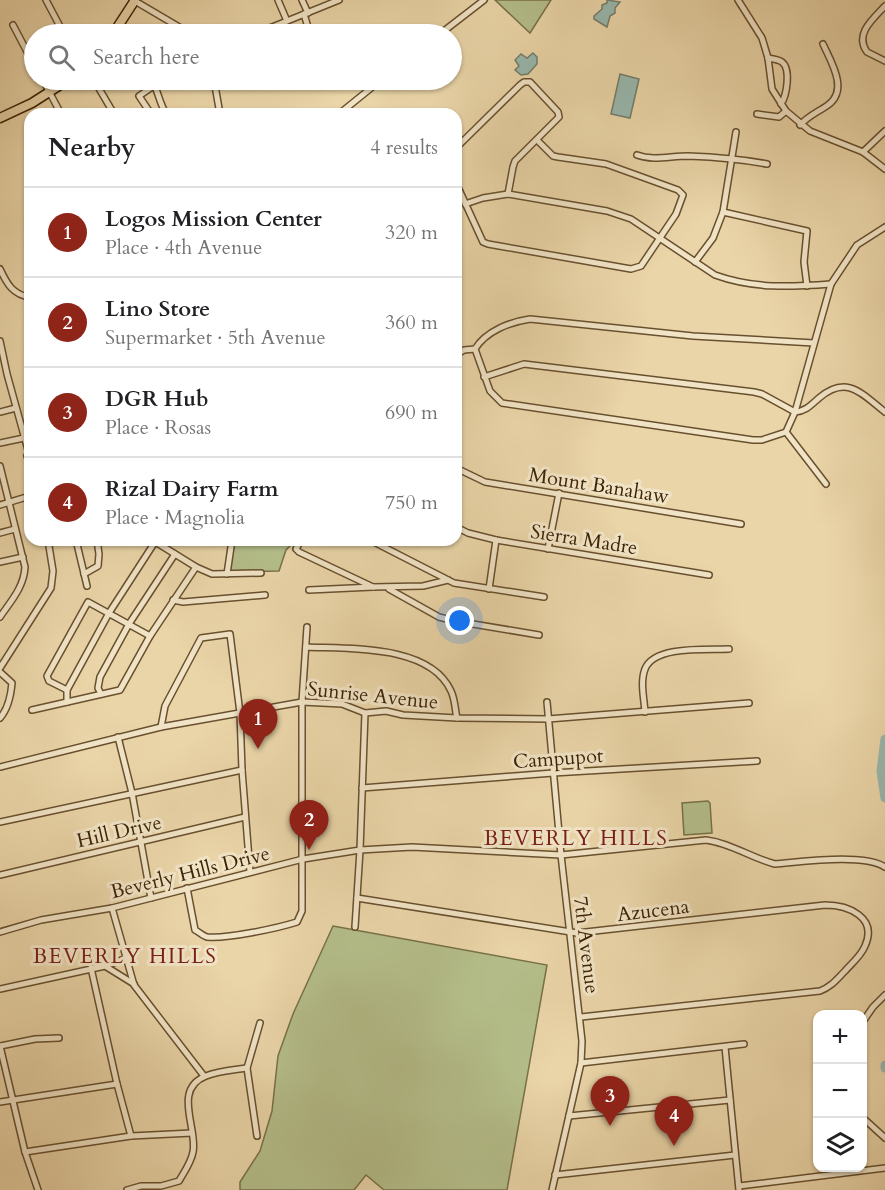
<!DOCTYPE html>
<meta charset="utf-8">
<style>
:root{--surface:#fff;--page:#f6f6f6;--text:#202124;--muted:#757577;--line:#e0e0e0;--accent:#8f2418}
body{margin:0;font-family:Cardo,serif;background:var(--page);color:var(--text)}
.controls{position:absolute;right:18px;bottom:18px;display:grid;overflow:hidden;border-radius:12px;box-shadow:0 2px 4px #0004}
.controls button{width:54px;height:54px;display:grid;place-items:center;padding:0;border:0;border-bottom:2px solid var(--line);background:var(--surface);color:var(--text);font:30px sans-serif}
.you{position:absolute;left:460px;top:621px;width:21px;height:21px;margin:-15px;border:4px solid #fff;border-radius:50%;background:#1a73e8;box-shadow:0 0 0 9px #1a73e833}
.badge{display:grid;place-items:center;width:39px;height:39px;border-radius:50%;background:var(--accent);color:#fff;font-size:20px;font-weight:700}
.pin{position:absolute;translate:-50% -50px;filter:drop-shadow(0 2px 3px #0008)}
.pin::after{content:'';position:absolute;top:32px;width:21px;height:18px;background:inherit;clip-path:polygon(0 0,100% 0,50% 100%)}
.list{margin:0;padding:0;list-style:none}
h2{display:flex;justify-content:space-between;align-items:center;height:78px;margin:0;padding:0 24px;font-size:26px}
h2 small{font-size:20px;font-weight:400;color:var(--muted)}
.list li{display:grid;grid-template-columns:39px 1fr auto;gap:18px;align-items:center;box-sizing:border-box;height:90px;padding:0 24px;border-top:2px solid var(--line)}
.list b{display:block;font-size:22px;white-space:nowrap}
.list p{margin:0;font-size:20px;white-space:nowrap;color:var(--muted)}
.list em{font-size:20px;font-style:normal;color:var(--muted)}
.icon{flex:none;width:33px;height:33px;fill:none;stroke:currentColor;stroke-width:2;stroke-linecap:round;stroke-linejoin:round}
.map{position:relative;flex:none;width:885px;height:1190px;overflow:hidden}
.search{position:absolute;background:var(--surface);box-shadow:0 2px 4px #0004;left:24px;top:24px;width:438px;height:66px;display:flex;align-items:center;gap:15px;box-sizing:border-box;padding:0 21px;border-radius:33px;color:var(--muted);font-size:22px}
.panel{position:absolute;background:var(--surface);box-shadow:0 2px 4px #0004;left:24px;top:108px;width:438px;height:438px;border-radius:18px}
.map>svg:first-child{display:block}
</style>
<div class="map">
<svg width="885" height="1190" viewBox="0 0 885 1190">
<rect width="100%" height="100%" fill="#ead5a8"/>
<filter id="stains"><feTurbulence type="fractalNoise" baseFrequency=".00333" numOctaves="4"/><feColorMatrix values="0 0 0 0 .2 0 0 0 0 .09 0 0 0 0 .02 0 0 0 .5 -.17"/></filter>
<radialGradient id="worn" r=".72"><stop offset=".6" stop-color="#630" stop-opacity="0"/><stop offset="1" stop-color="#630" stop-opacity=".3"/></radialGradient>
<g fill="#b4be8a" stroke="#787148" stroke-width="1.5">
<polygon points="495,0 551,0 530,33"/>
<polygon points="234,540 296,540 286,550 279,571 227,572"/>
<polygon points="708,801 710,803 712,833 684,835 682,803"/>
<polygon points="333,926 547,965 507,1190 384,1190 366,1175 354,1190 240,1190 240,1182 260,1151 272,1111 278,1056 293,1014"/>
</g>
<g fill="#98b8ae" stroke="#747d6b" stroke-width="1.5">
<polygon points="607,0 620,2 615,8 615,13 610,16 607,27 594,19 594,16 602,9 602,5 607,3"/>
<polygon points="533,53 537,57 537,64 528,74 521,75 515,70 519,66 515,60 521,54 527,58"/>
<polygon points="620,74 639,79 630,118 611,114"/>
</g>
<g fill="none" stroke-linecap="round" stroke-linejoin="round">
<g stroke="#98b8ae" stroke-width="9">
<polyline points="885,739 881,771 885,798"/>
<polyline points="885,1065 885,1068"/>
</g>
<g stroke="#68502f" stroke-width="8">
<g id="minor">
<polyline points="46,0 64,34"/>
<polyline points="278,0 287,21"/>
<polyline points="302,0 308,13"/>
<polyline points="738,0 762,38 768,58 772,89 786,111 810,131 863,152 885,169"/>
<polyline points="135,1 191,34"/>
<path d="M885 6C873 19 854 34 867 52L885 61"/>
<polyline points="304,14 310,34"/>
<polyline points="13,25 34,65"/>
<polyline points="255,34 339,0"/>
<polyline points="440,34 484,0"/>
<path d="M768 58C772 59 778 59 782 62 791 69 787 95 781 104"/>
<polyline points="43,80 61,114"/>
<polyline points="94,80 114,114"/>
<path d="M152 80C158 91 159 102 166 114"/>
<polyline points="214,80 220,114"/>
<polyline points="151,114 139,96 155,85"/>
<polyline points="339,114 381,80"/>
<polyline points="757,114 779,117 786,111"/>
<path d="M800 125C808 116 818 112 828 105 849 90 831 62 823 44"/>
<polyline points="456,148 520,85 524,82 530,82 558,112 559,117 515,161 513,167 508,194"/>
<polyline points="863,152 885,131"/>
<path d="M637 155C653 161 670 156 688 156 715 157 741 159 767 164"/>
<polyline points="456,183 483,242 488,244 631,269 641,266 676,214 683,195 678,190 606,164 558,157 553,156 537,140"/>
<path d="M465 204 483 198 508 194 607 211 631 219 715 275C754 289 791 287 831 284"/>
<polyline points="723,212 807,231 804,262 807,286"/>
<polyline points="695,262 713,238 723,212 736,132"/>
<path d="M0 269C7 284 13 295 30 297"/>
<polyline points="0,341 7,374 28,450"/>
<path d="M814 343 693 336 530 319C510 322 486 331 475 349L490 391 502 403 753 440H762L786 432 795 412 831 284 857 245 885 227"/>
<polyline points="457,354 464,350 475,349"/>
<path d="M484 377 524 364 754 392 762 394 795 412C806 411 811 405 819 398 847 374 862 394 885 412"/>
<polyline points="0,412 16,408"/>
<polyline points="786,432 826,484"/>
<polyline points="0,443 24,438"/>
<polyline points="27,456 30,465"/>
<path d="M0 466 25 567C24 587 11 601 0 617"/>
<polyline points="456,468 485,482 741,524"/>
<polyline points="0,505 30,496"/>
<polyline points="456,527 468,533 496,540 709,575"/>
<polyline points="0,533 15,529"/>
<polyline points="76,540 87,586"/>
<polyline points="301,540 296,549 299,552 373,587 423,586 448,580"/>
<polyline points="370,540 454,583 544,597"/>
<polyline points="154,541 196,567 212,574 261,573"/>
<polyline points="548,549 559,493"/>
<polyline points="0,562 23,557"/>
<polyline points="84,574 98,566 99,554 97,540"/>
<polyline points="227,574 232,540"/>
<polyline points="389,589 439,617 455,621 539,635"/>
<polyline points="489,589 496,540"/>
<polyline points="309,590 373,587"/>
<polyline points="173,600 183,602 265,595"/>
<path d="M306 647C348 649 430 644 451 691 455 699 455 710 457 718"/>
<polyline points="0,668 51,588 53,571 48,540"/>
<path d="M0 672 12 683C11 694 8 709 0 718"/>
<polyline points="67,690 49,681 47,676 88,602 150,636"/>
<polyline points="101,694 98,688 100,677 129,624 175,554"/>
<polyline points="67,702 67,690 109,613 155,542"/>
<polyline points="547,702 561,855 582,1041 581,1063 552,1190"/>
<polyline points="32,710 120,690 150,636 196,567"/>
<path d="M645 712C644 698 640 682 645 669 654 645 708 650 729 649"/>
<polyline points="161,727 165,706 201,638 230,634 240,713 242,770 250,872"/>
<polyline points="118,737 132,793 151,898"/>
<polyline points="0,767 161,727 302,702 342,704 365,713 386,711 403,715 457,718 548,719 749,703"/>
<polyline points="362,788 553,773 757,761"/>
<polyline points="0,822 242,770"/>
<polyline points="0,875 245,817"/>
<path d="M187 888 195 930C199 932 203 936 207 937 227 939 278 928 297 922L302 911V702L307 627"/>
<path d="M357 898 577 933 825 905C848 905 878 917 865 946 861 956 852 963 845 971 837 979 831 987 820 991L581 1017"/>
<polyline points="112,908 134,985 204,1076"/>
<polyline points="355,927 360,850 365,713"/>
<path d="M0 932 41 920 112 908 303 859 360 850 412 847 561 855 706 840C731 843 751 858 775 864 802 862 862 853 885 867"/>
<polyline points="105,966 134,984"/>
<polyline points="91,968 117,1084 131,1136"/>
<polyline points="0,989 105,966 127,958"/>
<polyline points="862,1023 873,1007 885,995"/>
<polyline points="0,1046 25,1152 38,1190"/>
<polyline points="0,1046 35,1039 59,1038"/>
<polyline points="725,1047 739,1190"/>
<polyline points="581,1063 744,1044"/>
<polyline points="0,1102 117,1084"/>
<polyline points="569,1116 730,1100"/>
<polyline points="862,1117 885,1138"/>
<polyline points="257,1136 247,1068 260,1023"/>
<polyline points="25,1152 131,1136 192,1133"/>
<polyline points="555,1175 735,1155"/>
<polyline points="739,1186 885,1168"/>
<path d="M127 1190 141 1186H161L179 1181C184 1172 191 1163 193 1152 198 1129 172 1089 206 1076 218 1071 234 1070 247 1068"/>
</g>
</g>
<g stroke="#3d2407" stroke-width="11">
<g id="primary">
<polyline points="113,34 135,0"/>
<polyline points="0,118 32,103 68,80"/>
</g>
</g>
<use href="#minor" stroke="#f1e4c6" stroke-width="5"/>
<use href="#primary" stroke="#ead5a8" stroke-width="8"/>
</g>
<g text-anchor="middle" stroke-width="6" stroke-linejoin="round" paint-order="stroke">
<g font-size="20" fill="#3d2407" stroke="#f1e4c6">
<text transform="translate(599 485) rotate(9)" y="7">Mount Banahaw</text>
<text transform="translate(584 539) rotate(9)" y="7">Sierra Madre</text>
<text transform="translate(373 695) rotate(6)" y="7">Sunrise Avenue</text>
<text transform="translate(558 758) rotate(-4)" y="7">Campupot</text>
<text transform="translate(119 831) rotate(-13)" y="7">Hill Drive</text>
<text transform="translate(190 872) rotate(-14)" y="7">Beverly Hills Drive</text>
<text transform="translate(653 910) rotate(-7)" y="7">Azucena</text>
<text transform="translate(587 945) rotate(83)" y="7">7th Avenue</text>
</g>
<g font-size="21" letter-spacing="1.5" fill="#7a1f14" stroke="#f1e4c6">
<text x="576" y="845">BEVERLY HILLS</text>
<text x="125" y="963">BEVERLY HILLS</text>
</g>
</g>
<rect width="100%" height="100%" filter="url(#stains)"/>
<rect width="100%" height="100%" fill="url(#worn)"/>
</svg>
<div class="controls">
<button>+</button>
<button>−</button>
<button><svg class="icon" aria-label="layers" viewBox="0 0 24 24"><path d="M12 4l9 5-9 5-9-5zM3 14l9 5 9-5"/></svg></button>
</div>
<div class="you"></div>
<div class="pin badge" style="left:258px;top:749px">1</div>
<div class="pin badge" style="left:309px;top:850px">2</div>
<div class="pin badge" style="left:610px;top:1126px">3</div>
<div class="pin badge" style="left:674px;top:1146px">4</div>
<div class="search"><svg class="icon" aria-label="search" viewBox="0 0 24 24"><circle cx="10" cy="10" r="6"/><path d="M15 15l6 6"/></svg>Search here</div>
<section class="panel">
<h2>Nearby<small>4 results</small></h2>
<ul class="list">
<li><span class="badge">1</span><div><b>Logos Mission Center</b><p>Place · 4th Avenue</p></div><em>320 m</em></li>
<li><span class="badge">2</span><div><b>Lino Store</b><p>Supermarket · 5th Avenue</p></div><em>360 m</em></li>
<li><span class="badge">3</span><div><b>DGR Hub</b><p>Place · Rosas</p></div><em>690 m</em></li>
<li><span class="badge">4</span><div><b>Rizal Dairy Farm</b><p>Place · Magnolia</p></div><em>750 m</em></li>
</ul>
</section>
</div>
